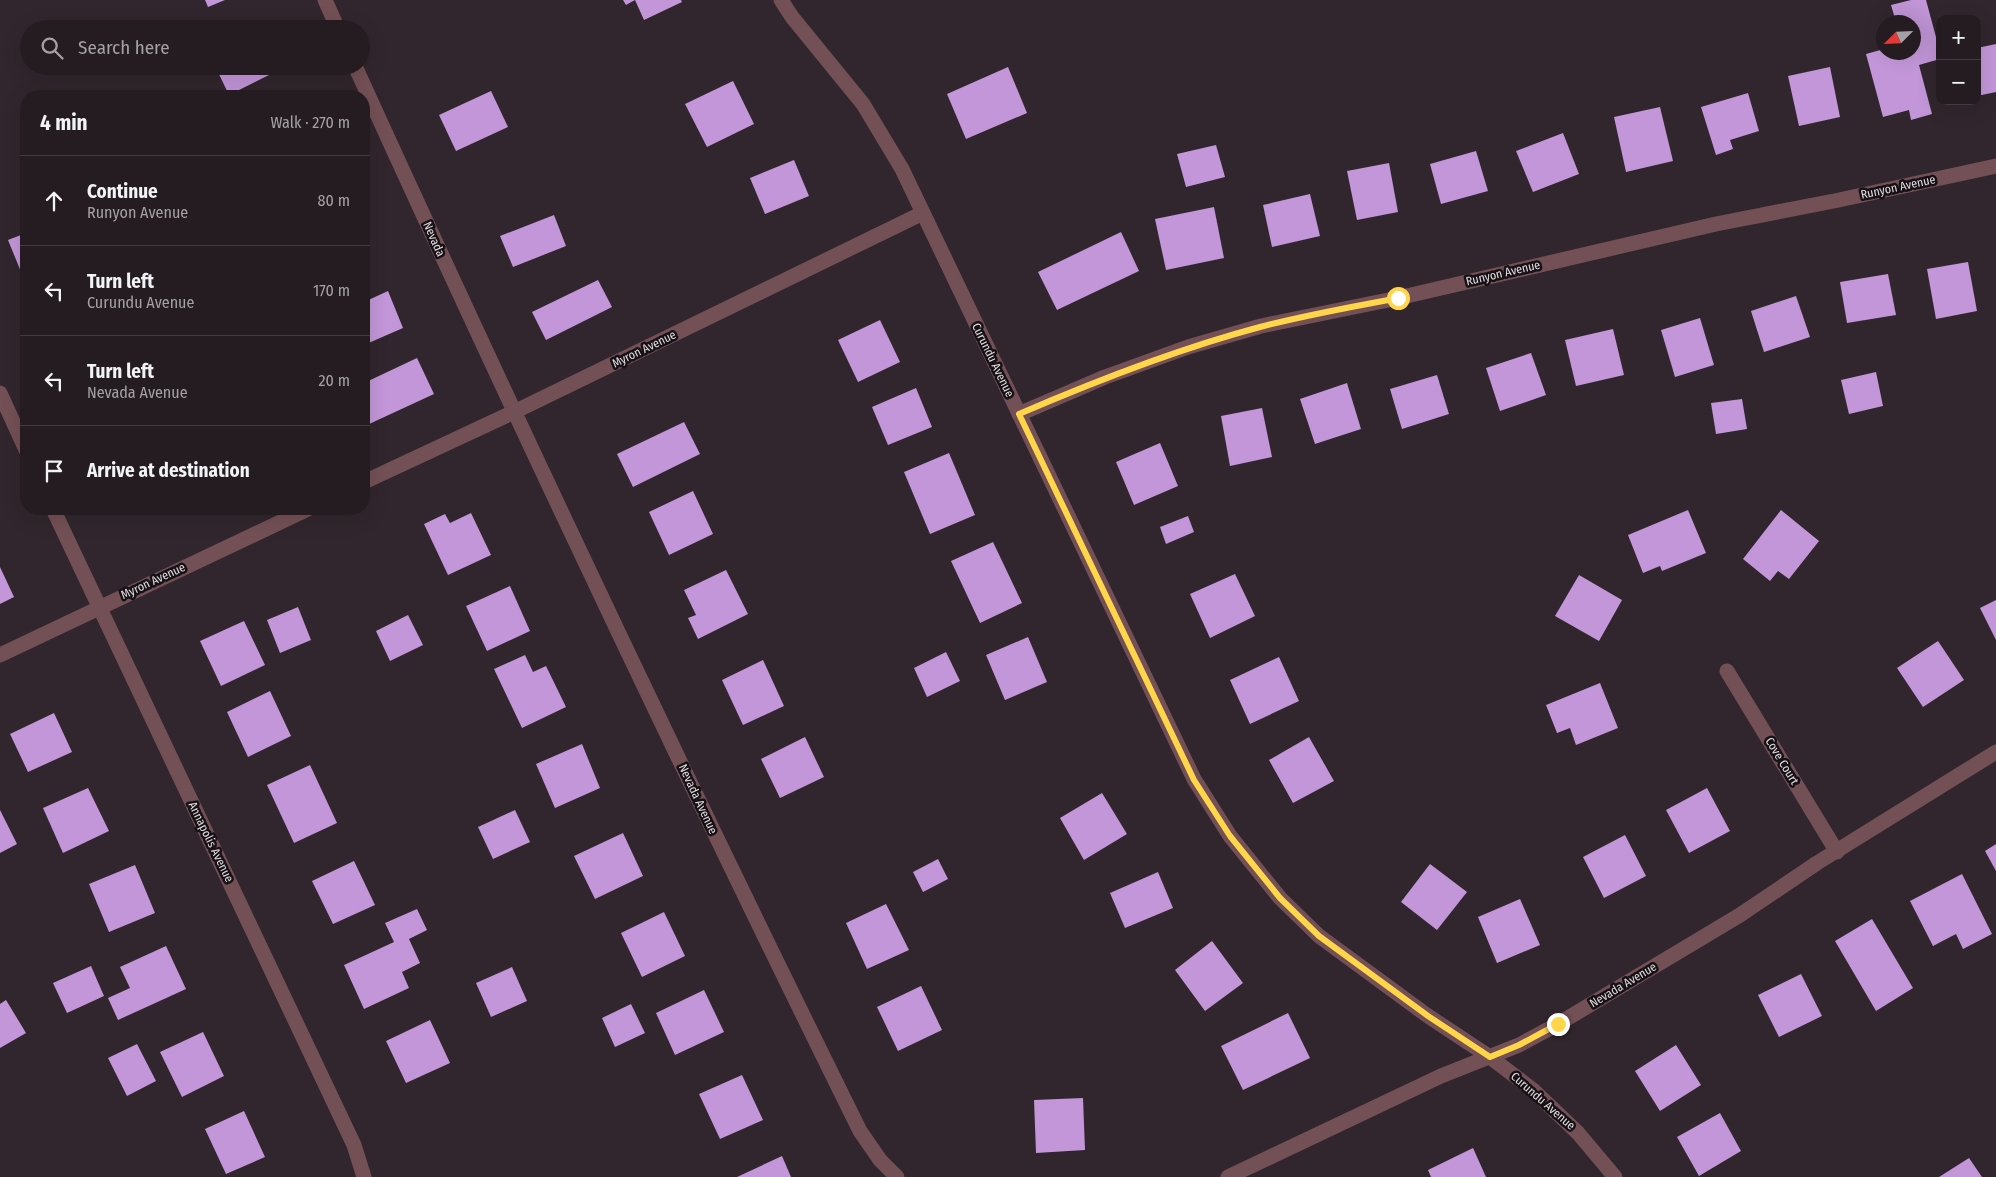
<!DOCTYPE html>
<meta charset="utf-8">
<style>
:root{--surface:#251c22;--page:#31292f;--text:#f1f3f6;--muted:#a3a1a5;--line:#423a40}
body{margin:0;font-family:"Fira Sans Condensed",sans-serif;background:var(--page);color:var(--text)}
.controls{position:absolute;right:15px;top:15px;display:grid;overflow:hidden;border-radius:10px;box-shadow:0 5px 20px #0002}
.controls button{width:45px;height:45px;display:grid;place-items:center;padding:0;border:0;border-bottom:1px solid var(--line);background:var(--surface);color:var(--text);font:25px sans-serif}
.compass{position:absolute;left:1876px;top:15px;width:45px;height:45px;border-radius:50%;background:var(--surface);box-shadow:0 5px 20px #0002;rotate:246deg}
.stop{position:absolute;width:15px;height:15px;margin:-11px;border:4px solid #ffd54a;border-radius:50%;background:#fff}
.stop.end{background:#ffd54a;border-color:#fff;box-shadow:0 1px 5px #0008}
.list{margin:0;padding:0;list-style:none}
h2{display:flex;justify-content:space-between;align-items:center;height:65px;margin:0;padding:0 20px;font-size:21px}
h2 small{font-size:16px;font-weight:400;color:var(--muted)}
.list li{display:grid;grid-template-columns:32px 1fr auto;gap:15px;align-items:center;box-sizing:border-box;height:90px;padding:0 20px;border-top:1px solid var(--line)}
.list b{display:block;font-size:19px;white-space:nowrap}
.list p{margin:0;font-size:16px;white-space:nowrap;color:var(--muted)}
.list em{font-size:16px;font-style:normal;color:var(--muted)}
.icon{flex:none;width:28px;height:28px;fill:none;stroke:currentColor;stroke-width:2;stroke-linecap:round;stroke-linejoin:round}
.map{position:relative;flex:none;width:1996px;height:1177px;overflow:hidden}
.search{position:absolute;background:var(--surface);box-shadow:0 5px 20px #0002;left:20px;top:20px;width:350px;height:55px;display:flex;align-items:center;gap:12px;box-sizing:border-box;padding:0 18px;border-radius:28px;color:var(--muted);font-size:19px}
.panel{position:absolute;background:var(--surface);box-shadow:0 5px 20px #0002;left:20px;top:90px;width:350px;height:425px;border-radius:20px}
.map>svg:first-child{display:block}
</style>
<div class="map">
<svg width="1996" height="1177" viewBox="0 0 1996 1177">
<rect width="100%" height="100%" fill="#31262d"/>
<g fill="#c296d8">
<polygon points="205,0 225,0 208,7"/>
<polygon points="623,0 681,0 682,2 644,20 635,0 626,5"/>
<polygon points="1911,0 1926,0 1940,52 1940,59 1919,65 1932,114 1911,120 1909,110 1883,117 1866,54 1884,49 1884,52 1914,52 1914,22 1896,22 1891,5"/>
<polygon points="1996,44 1996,92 1977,96 1977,48"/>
<polygon points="215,66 270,66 273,73 229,95"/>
<polygon points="1008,67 1027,113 966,139 947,94"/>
<polygon points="1830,67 1840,117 1799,126 1788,76"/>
<polygon points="733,81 754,124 707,147 685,104"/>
<polygon points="491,91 508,127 456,151 439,115"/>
<polygon points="1748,93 1759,131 1730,140 1733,149 1716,155 1701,107"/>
<polygon points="1660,107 1673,161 1626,172 1614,117"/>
<polygon points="1563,133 1579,174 1533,192 1516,151"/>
<polygon points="1216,145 1225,177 1186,187 1177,154"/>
<polygon points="1476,151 1488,191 1441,204 1430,164"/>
<polygon points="794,160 809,196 765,214 750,178"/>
<polygon points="1389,163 1398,212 1357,220 1347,171"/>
<polygon points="1310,194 1320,236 1272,247 1263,205"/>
<polygon points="1214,207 1224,258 1166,270 1155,219"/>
<polygon points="554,215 566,246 513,267 500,236"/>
<polygon points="1121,232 1139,271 1057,310 1038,272"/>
<polygon points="26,233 26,284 8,240"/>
<polygon points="1968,262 1977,311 1936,319 1927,269"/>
<polygon points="1888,274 1896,315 1847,323 1840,282"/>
<polygon points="598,280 612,307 546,340 532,312"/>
<polygon points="388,291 403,328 364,345 364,302"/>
<polygon points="1796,296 1810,337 1764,352 1751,311"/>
<polygon points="1700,318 1714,365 1675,377 1661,330"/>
<polygon points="880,320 900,362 858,382 838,340"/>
<polygon points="1613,329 1624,375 1576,386 1565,340"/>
<polygon points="1531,353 1546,395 1500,411 1486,368"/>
<polygon points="417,358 434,394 367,425 364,417 364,383"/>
<polygon points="1876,372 1883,406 1849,414 1841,380"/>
<polygon points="1437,375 1449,414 1402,429 1390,389"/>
<polygon points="1347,383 1361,429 1315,444 1300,399"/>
<polygon points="916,388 932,427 888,445 872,407"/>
<polygon points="1742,399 1747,429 1716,434 1711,403"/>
<polygon points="1262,408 1272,457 1230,466 1221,416"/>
<polygon points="684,422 700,454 633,487 617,454"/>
<polygon points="1160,443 1178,486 1134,505 1116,462"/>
<polygon points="949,453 975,515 930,534 904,472"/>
<polygon points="693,491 713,534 669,555 649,512"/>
<polygon points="1688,510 1706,553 1662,571 1660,566 1643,573 1628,535"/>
<polygon points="1781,510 1819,541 1789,579 1778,571 1770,581 1743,559"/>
<polygon points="471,513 491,555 448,575 424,524 445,514 450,523"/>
<polygon points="1188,516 1194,532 1166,544 1160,527"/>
<polygon points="993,542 1022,603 980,623 951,561"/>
<polygon points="0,567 14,597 0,604"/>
<polygon points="726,570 748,614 698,639 688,618 696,615 684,590"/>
<polygon points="1235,574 1255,616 1210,638 1190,594"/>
<polygon points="1579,575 1622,600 1599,641 1555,616"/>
<polygon points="510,586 530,631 487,651 466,606"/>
<polygon points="1996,600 1996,640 1980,608"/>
<polygon points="298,607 311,640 280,653 267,620"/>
<polygon points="408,615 423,645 390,661 376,631"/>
<polygon points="244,621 265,665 221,686 200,641"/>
<polygon points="1028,637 1047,682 1005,700 986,655"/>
<polygon points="1938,641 1964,680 1923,707 1897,668"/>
<polygon points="946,652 960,681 927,697 914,668"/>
<polygon points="525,655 533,672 546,666 566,707 522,728 494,669"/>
<polygon points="1279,657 1299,701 1250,724 1230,680"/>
<polygon points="763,660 784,706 743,725 722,680"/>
<polygon points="1600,683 1618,728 1576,745 1570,728 1557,733 1546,705"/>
<polygon points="270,691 291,736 248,757 227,712"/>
<polygon points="54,713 72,752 28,772 10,734"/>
<polygon points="805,737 824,777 780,798 761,759"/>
<polygon points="1309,737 1334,781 1293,803 1269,760"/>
<polygon points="582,744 600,788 555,808 536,764"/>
<polygon points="310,765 337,823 294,843 267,785"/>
<polygon points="88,788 109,831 63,853 43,808"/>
<polygon points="1707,788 1730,831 1689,853 1666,810"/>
<polygon points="1102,793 1127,834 1084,860 1060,818"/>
<polygon points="0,810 17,844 0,853"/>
<polygon points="515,810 530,842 493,859 478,827"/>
<polygon points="623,833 643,876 595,899 574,856"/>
<polygon points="1625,835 1646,876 1604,898 1583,857"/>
<polygon points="1996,844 1996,871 1985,851"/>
<polygon points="938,859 948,879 923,892 913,872"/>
<polygon points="354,861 375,905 333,924 312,881"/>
<polygon points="1430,864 1467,892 1437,930 1401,902"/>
<polygon points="135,865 155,913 109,932 89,884"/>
<polygon points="1158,872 1173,908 1125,928 1110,893"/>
<polygon points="1962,874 1992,934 1963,949 1956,934 1933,946 1910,901"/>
<polygon points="1520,899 1540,945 1497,963 1478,917"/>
<polygon points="886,904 909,950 867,969 846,923"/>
<polygon points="417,909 427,930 409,939 420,963 402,972 409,988 364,1009 344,965 394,942 385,923"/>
<polygon points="664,912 685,956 642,977 621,933"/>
<polygon points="1872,919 1913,988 1876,1011 1835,941"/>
<polygon points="1212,941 1243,983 1205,1011 1175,970"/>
<polygon points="166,946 186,989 118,1020 108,998 130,988 120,967"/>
<polygon points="91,966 104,996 67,1013 53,983"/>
<polygon points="512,967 527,1001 491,1017 476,983"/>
<polygon points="1801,974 1822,1016 1779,1037 1758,995"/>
<polygon points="921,986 942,1030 898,1051 877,1007"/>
<polygon points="704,990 724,1032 675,1055 656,1013"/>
<polygon points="6,1000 26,1033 0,1048 0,1004"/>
<polygon points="631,1004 645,1033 615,1047 602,1018"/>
<polygon points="1288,1013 1310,1058 1243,1090 1221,1046"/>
<polygon points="430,1020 450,1063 406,1083 386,1041"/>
<polygon points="203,1032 224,1076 182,1097 160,1052"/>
<polygon points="137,1044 156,1081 127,1096 108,1058"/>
<polygon points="1676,1045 1701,1085 1660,1111 1635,1071"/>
<polygon points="742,1075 763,1120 720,1139 699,1094"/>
<polygon points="1083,1098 1085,1150 1036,1153 1034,1100"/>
<polygon points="244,1111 265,1157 226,1174 205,1129"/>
<polygon points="1720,1113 1741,1151 1699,1176 1677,1137"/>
<polygon points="1473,1148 1486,1177 1431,1177 1428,1170"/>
<polygon points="782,1156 791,1177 737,1177"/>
<polygon points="1969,1158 1982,1177 1939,1177"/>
</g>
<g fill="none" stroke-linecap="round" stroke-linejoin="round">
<g stroke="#735056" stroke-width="15">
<polyline points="325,0 338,29"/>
<polyline points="781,0 792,17 863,104 902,169 1194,779 1230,836 1280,898 1319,936 1428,1016 1490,1057 1533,1090 1578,1133 1615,1177"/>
<path d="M355 66C518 424 686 779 860 1131L880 1160 897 1177"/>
<polyline points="0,393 26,450"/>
<polyline points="1019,414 1105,377 1188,347 1261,326 1398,298 1716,224 1839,200 1996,166"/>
<polyline points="364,482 514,412 923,213"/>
<polyline points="53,509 354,1145 364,1177"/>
<polyline points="0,655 308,509"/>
<polyline points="1727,671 1837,852"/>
<polyline points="1228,1177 1441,1076 1519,1045 1558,1024 1740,915 1817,863 1996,752"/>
</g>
</g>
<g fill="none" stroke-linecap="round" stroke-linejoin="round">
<path stroke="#ffd54a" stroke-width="6" d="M1398 298C1352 307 1305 315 1260 327 1177 349 1098 380 1019 414L1194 780 1230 836 1280 898 1319 936 1428 1016 1490 1057 1519 1045 1558 1024"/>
</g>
<g text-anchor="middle" stroke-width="5" stroke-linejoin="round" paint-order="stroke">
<g font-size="12" fill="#e4dce1" stroke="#161114">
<text transform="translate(1898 187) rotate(-12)" y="4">Runyon Avenue</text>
<text transform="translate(434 239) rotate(66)" y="4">Nevada</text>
<text transform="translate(1503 273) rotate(-13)" y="4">Runyon Avenue</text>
<text transform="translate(644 349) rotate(-26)" y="4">Myron Avenue</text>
<text transform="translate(993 360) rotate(64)" y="4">Curundu Avenue</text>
<text transform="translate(153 581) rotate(-25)" y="4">Myron Avenue</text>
<text transform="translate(1782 761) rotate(59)" y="4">Cove Court</text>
<text transform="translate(698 799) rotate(65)" y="4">Nevada Avenue</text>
<text transform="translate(211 842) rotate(64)" y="4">Annapolis Avenue</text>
<text transform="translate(1623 985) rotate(-31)" y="4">Nevada Avenue</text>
<text transform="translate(1543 1101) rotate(41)" y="4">Curundu Avenue</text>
</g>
</g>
</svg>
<div class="controls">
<button>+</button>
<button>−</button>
</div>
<svg class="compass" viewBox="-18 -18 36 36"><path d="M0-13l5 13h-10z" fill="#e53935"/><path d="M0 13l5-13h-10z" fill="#a3a1a5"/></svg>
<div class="stop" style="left:1398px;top:298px"></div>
<div class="stop end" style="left:1558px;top:1024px"></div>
<div class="search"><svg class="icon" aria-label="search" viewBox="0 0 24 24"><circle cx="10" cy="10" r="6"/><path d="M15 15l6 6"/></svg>Search here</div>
<section class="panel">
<h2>4 min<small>Walk · 270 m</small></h2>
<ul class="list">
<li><svg class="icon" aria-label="ahead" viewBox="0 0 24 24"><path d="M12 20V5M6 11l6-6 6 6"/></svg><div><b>Continue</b><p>Runyon Avenue</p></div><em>80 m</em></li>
<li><svg class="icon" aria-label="left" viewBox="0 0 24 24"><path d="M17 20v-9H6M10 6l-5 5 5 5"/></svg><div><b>Turn left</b><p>Curundu Avenue</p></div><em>170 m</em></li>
<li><svg class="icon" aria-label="left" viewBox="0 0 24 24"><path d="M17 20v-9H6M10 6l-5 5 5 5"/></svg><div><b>Turn left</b><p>Nevada Avenue</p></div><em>20 m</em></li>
<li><svg class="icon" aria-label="arrive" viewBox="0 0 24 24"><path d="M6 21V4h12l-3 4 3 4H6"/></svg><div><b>Arrive at destination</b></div></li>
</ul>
</section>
</div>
